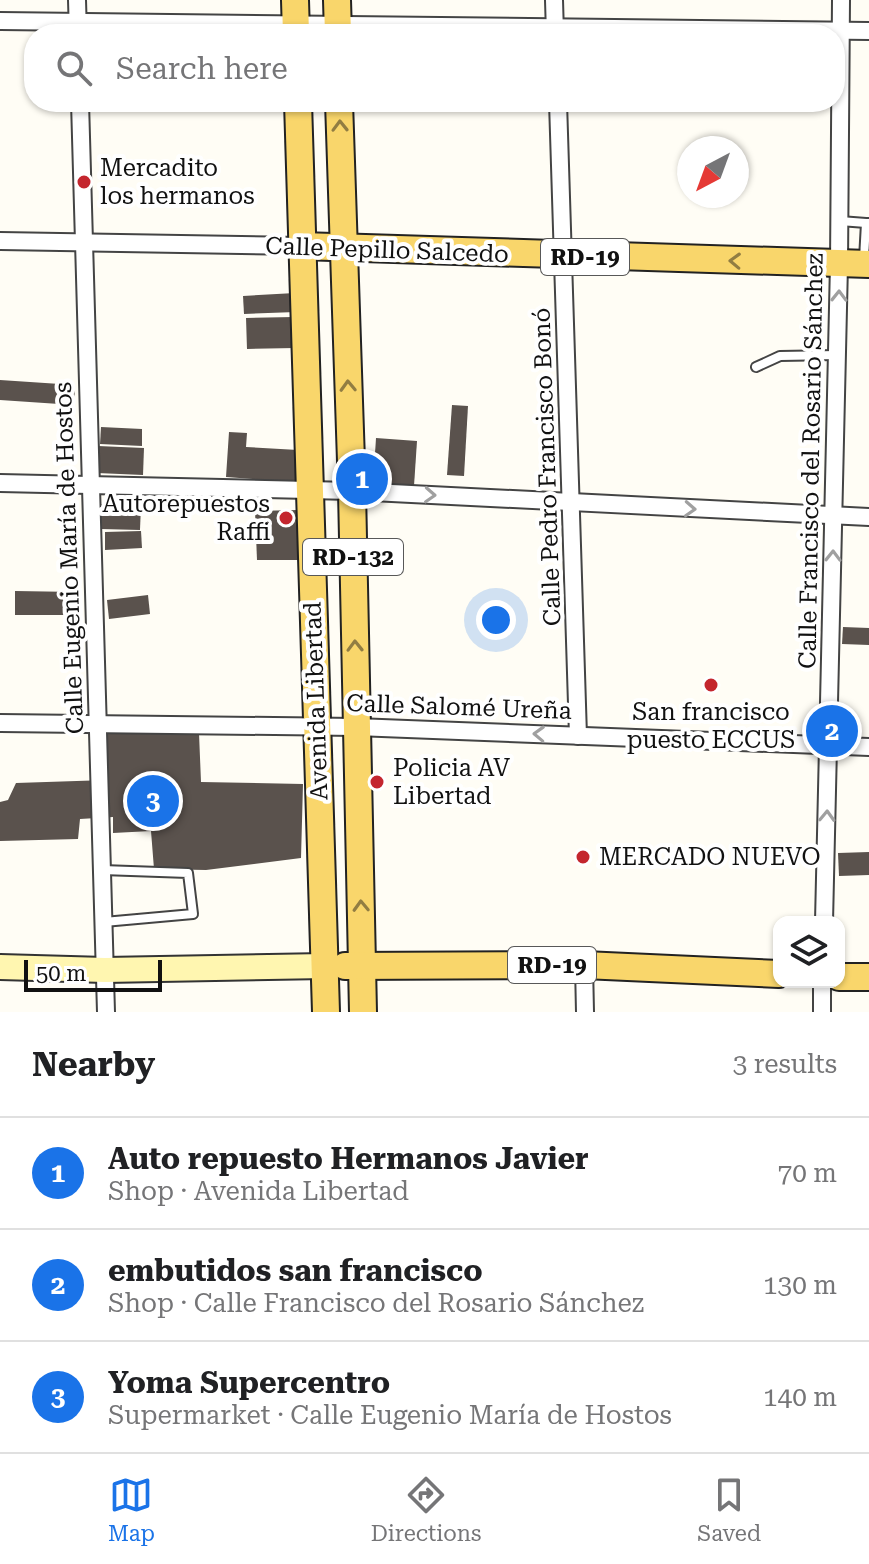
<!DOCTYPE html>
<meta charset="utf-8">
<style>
:root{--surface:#fff;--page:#f2f2f2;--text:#202124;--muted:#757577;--line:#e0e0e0;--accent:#1a73e8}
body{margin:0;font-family:"Roboto Serif",serif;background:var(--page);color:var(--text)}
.controls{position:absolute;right:24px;bottom:24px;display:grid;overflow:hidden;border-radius:16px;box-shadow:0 2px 6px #0004}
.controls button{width:72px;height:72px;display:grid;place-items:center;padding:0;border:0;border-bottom:2px solid var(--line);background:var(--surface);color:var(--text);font:40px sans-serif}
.compass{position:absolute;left:677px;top:136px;width:72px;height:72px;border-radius:50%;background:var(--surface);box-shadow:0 2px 6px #0004;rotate:221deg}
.scale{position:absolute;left:24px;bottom:20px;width:138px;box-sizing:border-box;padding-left:8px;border:4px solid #111;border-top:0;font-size:22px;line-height:28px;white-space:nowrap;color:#111;-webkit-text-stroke:6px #fff;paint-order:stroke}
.you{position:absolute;left:496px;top:620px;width:28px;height:28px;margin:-20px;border:6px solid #fff;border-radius:50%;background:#1a73e8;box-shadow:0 0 0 12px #1a73e833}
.badge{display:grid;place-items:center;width:52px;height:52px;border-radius:50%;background:var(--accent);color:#fff;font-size:26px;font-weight:700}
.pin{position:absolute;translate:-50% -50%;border:4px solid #fff;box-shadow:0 2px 8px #0006}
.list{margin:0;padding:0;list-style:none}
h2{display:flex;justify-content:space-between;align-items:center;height:104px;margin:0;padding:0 32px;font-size:34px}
h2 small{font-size:26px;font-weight:400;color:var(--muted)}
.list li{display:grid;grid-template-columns:52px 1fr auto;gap:24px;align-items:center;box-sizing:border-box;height:112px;padding:0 32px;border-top:2px solid var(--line)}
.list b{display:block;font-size:30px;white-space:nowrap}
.list p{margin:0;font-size:26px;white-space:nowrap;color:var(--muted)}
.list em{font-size:26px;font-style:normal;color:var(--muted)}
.icon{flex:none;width:44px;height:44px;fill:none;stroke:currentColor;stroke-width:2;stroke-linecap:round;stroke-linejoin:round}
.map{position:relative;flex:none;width:869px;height:1012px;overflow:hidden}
.search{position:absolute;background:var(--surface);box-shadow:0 2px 6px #0004;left:24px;right:24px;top:24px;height:88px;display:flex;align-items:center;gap:20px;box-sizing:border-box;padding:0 28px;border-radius:32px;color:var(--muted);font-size:30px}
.sheet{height:440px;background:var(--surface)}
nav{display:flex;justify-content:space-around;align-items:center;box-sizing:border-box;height:112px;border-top:2px solid var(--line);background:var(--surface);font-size:22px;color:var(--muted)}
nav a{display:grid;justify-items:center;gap:4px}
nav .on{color:var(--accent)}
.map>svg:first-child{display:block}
</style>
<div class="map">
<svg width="869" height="1012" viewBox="0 0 869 1012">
<rect width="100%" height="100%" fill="#fffdf5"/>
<g fill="#5a524d">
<polygon points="295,293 296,312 244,314 243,296"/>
<polygon points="294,317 295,348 247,349 246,318"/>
<polygon points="0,380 75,385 74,405 0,400"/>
<polygon points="452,405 468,406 464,476 447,475"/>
<polygon points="101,427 142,429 142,446 100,444"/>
<polygon points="229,432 247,433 246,447 298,450 296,482 226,477"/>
<polygon points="376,438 417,441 414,486 373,484"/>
<polygon points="98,446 144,448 143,475 97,473"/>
<polygon points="101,504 141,505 140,530 101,529"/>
<polygon points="298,510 299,560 257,560 255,511"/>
<polygon points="141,531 142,548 105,550 105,532"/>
<polygon points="15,591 77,592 77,615 15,615"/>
<polygon points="148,595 150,614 109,619 107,600"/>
<polygon points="843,627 869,628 869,645 842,644"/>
<polygon points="199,733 201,782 303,784 301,858 206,870 154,869 151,831 113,833 113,817 80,819 78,839 0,841 0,802 8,800 16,783 107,780 103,734"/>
<polygon points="869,852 869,875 839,876 838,853"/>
</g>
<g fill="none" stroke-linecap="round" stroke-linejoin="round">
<g stroke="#444" stroke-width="12">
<g id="lane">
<polyline points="840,221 866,223"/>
<polyline points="864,259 866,223 869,223"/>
<polyline points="756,367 780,356 837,355"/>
<polyline points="102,870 188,873 193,914 104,922"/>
</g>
</g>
<g stroke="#444" stroke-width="20">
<g id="street">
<polyline points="77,0 78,34"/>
<polyline points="554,0 555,34"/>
<polyline points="0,21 869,31"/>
<polyline points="80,102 106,1012"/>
<polyline points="558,102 578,736"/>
<polyline points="0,241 301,246"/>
<polyline points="0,483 352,491 869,517"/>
<polyline points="0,723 356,727 869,747"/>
<polyline points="824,922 839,264 841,0"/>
<polyline points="584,965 585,1012"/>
<polyline points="822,1012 822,982"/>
</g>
</g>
<g stroke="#333" stroke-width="28">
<polyline id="secondary" points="0,967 105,970 325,966"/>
</g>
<g stroke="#222" stroke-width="30">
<g id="primary">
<polyline points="295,0 296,34"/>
<polyline points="337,0 338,34"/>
<polyline points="298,102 326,1012"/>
<polyline points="339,102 352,491 363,1012"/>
<polyline points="301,246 869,264"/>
<polyline points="345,966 584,965 779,974"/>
<polyline points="839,977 869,977"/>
</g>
</g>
<use href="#lane" stroke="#fff" stroke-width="8"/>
<use href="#street" stroke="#fff" stroke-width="16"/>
<use href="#secondary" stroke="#fff6b0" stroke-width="24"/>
<use href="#primary" stroke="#f9d66b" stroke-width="26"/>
</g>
<defs><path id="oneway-chevron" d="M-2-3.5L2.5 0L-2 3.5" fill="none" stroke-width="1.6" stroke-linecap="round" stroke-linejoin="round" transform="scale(2)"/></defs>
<g stroke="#917d42">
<use href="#oneway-chevron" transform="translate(340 126) rotate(-91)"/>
<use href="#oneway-chevron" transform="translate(735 261) rotate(-178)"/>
<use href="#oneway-chevron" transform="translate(348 386) rotate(-92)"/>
<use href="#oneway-chevron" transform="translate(355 646) rotate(-91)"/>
<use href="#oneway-chevron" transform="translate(361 906) rotate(-92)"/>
</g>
<g stroke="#a0a0a0">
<use href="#oneway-chevron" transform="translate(839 296) rotate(-89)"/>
<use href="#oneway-chevron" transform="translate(430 495) rotate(3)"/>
<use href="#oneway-chevron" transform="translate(690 509) rotate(3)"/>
<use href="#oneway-chevron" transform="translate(833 556) rotate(-89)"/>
<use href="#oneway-chevron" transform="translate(539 734) rotate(-178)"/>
<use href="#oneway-chevron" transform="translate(827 816) rotate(-88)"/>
</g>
<g fill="#c4262e" stroke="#fff" stroke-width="3">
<circle cx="84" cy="182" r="8"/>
<circle cx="286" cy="518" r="8"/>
<circle cx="711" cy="685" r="8"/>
<circle cx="377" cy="782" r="8"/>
<circle cx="583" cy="857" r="8"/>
</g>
<g text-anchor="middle" stroke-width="8" stroke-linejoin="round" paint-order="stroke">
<g fill="#fff" stroke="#585858" stroke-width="2">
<rect x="541" y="239" width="88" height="36" rx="6"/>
<rect x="303" y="539" width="100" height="36" rx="6"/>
<rect x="508" y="947" width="88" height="36" rx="6"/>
</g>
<g font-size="22" font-weight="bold" fill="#111">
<text x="585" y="265">RD-19</text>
<text x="353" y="565">RD-132</text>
<text x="552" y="973">RD-19</text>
</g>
<g font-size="24" fill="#111" stroke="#fff" text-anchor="start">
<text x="100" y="176">Mercadito<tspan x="100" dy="28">los hermanos</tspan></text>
<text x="270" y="512" text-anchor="end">Autorepuestos<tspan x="270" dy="28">Raffi</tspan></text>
<text x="711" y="720" text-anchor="middle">San francisco<tspan x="711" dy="28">puesto ECCUS</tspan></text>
<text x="393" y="776">Policia AV<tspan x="393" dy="28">Libertad</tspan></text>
<text x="599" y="865">MERCADO NUEVO</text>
</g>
<g font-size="24" fill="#111" stroke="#fff">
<text transform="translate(387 250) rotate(2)" y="8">Calle Pepillo Salcedo</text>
<text transform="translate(811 461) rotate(-89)" y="8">Calle Francisco del Rosario Sánchez</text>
<text transform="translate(547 467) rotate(-92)" y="8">Calle Pedro Francisco Bonó</text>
<text transform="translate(69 558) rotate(-92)" y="8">Calle Eugenio María de Hostos</text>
<text transform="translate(316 701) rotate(-92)" y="8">Avenida Libertad</text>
<text transform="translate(459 707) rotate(2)" y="8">Calle Salomé Ureña</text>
</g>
</g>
</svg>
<div class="controls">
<button><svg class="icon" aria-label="layers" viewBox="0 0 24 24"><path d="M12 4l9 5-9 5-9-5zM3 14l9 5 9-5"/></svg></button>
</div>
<svg class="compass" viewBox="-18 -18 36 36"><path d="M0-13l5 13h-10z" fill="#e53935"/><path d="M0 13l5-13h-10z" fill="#757577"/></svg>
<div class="scale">50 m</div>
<div class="you"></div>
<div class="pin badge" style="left:362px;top:479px">1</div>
<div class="pin badge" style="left:832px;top:731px">2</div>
<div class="pin badge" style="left:153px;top:801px">3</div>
<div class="search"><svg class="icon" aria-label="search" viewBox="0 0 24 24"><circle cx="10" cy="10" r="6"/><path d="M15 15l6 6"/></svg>Search here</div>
</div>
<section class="sheet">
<h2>Nearby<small>3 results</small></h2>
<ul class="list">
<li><span class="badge">1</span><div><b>Auto repuesto Hermanos Javier</b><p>Shop · Avenida Libertad</p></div><em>70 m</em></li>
<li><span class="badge">2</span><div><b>embutidos san francisco</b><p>Shop · Calle Francisco del Rosario Sánchez</p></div><em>130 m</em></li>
<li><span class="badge">3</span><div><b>Yoma Supercentro</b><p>Supermarket · Calle Eugenio María de Hostos</p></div><em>140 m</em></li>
</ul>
</section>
<nav>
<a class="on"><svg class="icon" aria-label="map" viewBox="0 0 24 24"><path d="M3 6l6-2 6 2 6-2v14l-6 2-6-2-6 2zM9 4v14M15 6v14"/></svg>Map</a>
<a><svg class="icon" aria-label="directions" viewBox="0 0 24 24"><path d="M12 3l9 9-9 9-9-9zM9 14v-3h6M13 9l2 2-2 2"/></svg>Directions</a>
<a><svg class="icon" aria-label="saved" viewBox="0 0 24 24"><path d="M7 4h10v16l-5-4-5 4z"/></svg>Saved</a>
</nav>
